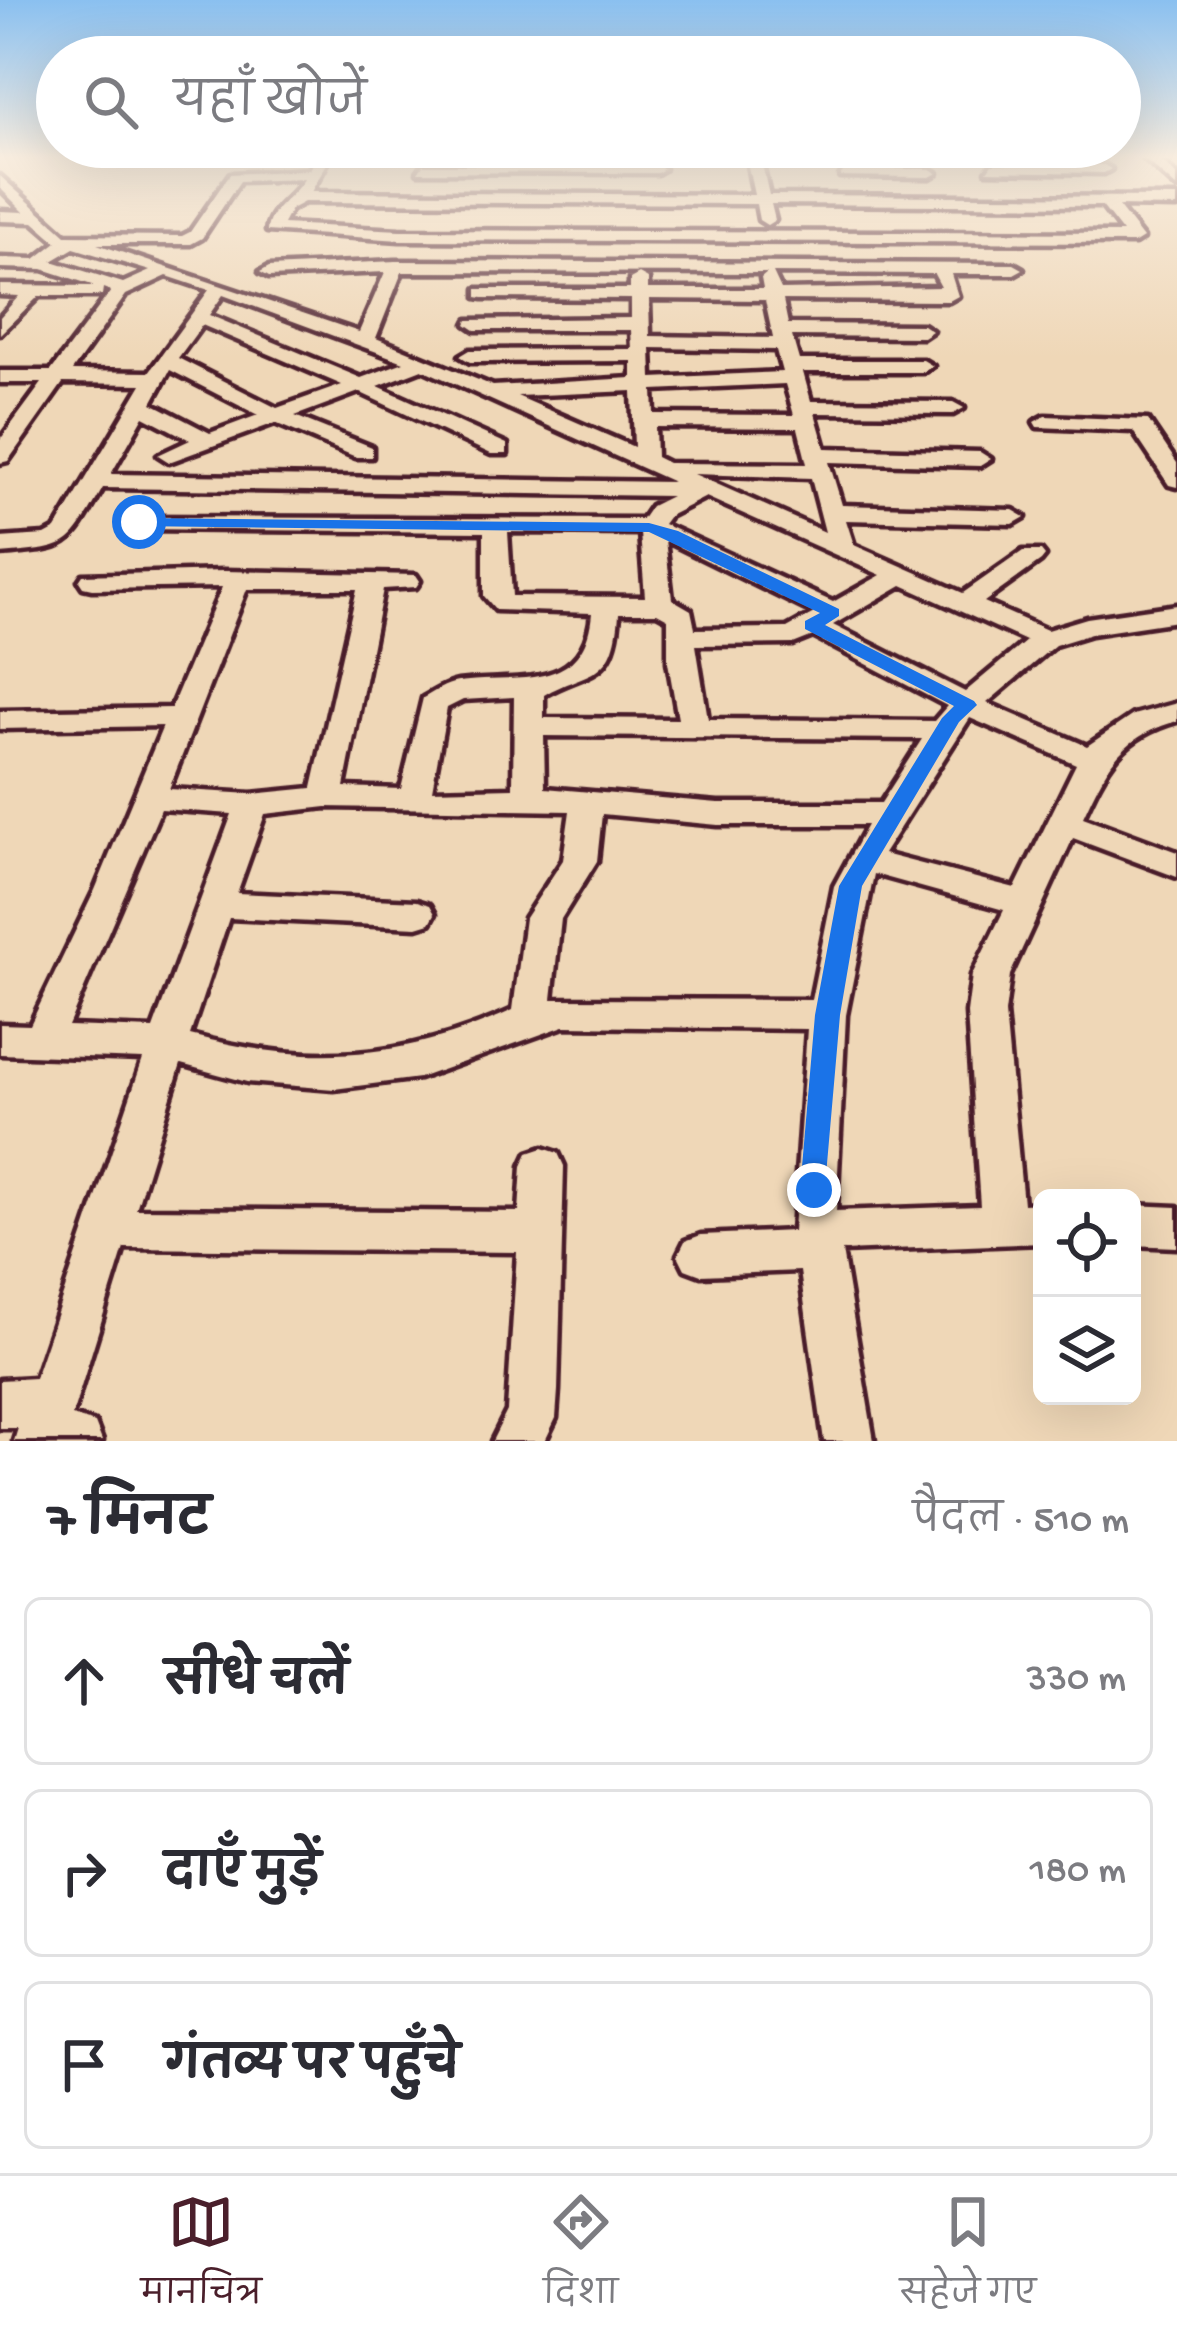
<!DOCTYPE html>
<html lang="hi">
<meta charset="utf-8">
<style>
:root{--surface:#fff;--page:#f2f2f3;--text:#2b2b33;--muted:#7c7c81;--line:#e1e1e2;--accent:#4a1f2b}
body{margin:0;font-family:"Gochi Hand","Playpen Sans Deva",sans-serif;background:var(--page);color:var(--text)}
.controls{position:absolute;right:36px;bottom:36px;display:grid;overflow:hidden;border-radius:18px;box-shadow:0 12px 48px #0002}
.controls button{width:108px;height:108px;display:grid;place-items:center;padding:0;border:0;border-bottom:3px solid var(--line);background:var(--surface);color:var(--text);font:60px sans-serif}
.stop{position:absolute;width:36px;height:36px;margin:-27px;border:9px solid #1a73e8;border-radius:50%;background:#fff}
.stop.end{background:#1a73e8;border-color:#fff;box-shadow:0 3px 12px #0008}
.list{margin:0;padding:0;list-style:none}
h2{display:flex;justify-content:space-between;align-items:center;height:156px;margin:0;padding:0 48px;font-size:51px}
h2 small{font-size:39px;font-weight:400;color:var(--muted)}
.list li{display:grid;grid-template-columns:78px 1fr auto;gap:36px;align-items:center;box-sizing:border-box;height:168px;margin:0 24px 24px;padding:0 24px;border:3px solid var(--line);border-radius:18px}
.list b{display:block;font-size:45px;white-space:nowrap}
.list em{font-size:39px;font-style:normal;color:var(--muted)}
.icon{flex:none;width:66px;height:66px;fill:none;stroke:currentColor;stroke-width:2;stroke-linecap:round;stroke-linejoin:round}
.map{position:relative;flex:none;width:1177px;height:1441px;overflow:hidden}
.search{position:absolute;background:var(--surface);box-shadow:0 12px 48px #0002;left:36px;right:36px;top:36px;height:132px;display:flex;align-items:center;gap:30px;box-sizing:border-box;padding:0 42px;border-radius:66px;color:var(--muted);font-size:45px}
.sheet{height:732px;background:var(--surface)}
nav{display:flex;justify-content:space-around;align-items:center;box-sizing:border-box;height:168px;border-top:3px solid var(--line);background:var(--surface);font-size:33px;color:var(--muted)}
nav a{display:grid;justify-items:center;gap:6px}
nav .on{color:var(--accent)}
.map>svg:first-child{display:block}
</style>
<div class="map">
<svg width="1177" height="1441" viewBox="0 0 1177 1441">
<rect width="100%" height="100%" fill="#efd7b7"/>
<filter id="ink" filterUnits="userSpaceOnUse"><feTurbulence type="fractalNoise" baseFrequency=".00833" numOctaves="2"/><feDisplacementMap in="SourceGraphic" scale="24" xChannelSelector="R" yChannelSelector="G"/><feConvolveMatrix kernelMatrix="1 2 1 2 8 2 1 2 1" color-interpolation-filters="sRGB"/></filter>
<g filter="url(#ink)">
<g fill="none" stroke-linecap="round" stroke-linejoin="round">
<g stroke="#4a1f2b" stroke-width="9">
<g id="minor">
<path d="M317 156H331L311 192 754 195 746 156H760L769 195 1177 197V207L1118 206 1143 238 1135 243 400 240 267 231C269 208 292 199 304 179L240 181 202 238 191 244H97L359 332 385 272 269 277 260 272 269 267 396 261 1014 264 1023 269 1014 274H951L958 296 949 301 783 300 788 324 923 325 932 331 923 337 792 336 799 360H923L933 366 923 372H803L811 401 953 402 964 408 953 414 815 413 825 448 980 452 991 459 980 466 829 462 842 505 1013 510 1025 517 1013 524 846 520 854 545 963 593 1023 551H1041L1045 556 1041 561 984 602 1047 630 1087 618 1177 605V621L1091 634 1055 645 987 703 1087 746 1133 715 1177 703V721C1120 737 1106 767 1083 817L1177 852V877L1073 838 1010 975 1005 1013 1023 1204 1042 1203V1243L842 1251 874 1441H824L800 1271 701 1275 685 1269 678 1255 685 1241 701 1235 793 1231 807 1029 564 1026 419 1078 334 1089 247 1082 181 1064 136 1209 519 1212 522 1166 528 1153 543 1148 558 1153 564 1166 558 1390 556 1418 545 1441H492L507 1411 517 1252 124 1248 72 1416 95 1423 102 1441H14L18 1428H0V1380L35 1378 143 1059 0 1054V1024L30 1025 95 890 163 726 0 729V711L171 708 222 587 92 589 83 587 79 581 83 575 224 571 416 575 420 581 416 587 383 589 344 787 401 789 423 698C434 692 445 684 458 682 517 674 585 694 592 613L496 610 484 596V532L139 529 130 527V517L642 519 651 506 671 496 103 488C68 550 71 548 0 554V538L45 535 56 529 142 384 63 383 8 461 0 463V440L42 383H0V371H51L111 291 103 288 102 295 96 296H39L0 334V317L19 296 0 295V285L95 286 43 269 0 268V258L35 259 57 242 34 222 0 221V211L24 212 0 188V176L66 235 182 236 190 232 230 174 309 170ZM304 202 756 204 759 220 767 225 775 220 771 204 1102 206 1123 233 400 230 283 224 291 209ZM74 248 150 271 123 283 52 261ZM402 272 767 273 761 278 763 289H648V279L639 274 630 279V289H477V297L483 298 631 299V318L468 320 466 324 475 330H631L632 349 470 350 460 356 470 362 632 361V378L493 386 376 338ZM773 273 934 274 941 287 781 290ZM167 276 209 290 149 372 72 371 126 295ZM223 295 404 362 361 378 209 315ZM649 299 765 300 773 338 650 336ZM202 325 342 385 277 408 178 358ZM651 348 776 350 782 372 652 378ZM422 369 673 482 111 474 144 416 190 440 158 455 169 462 275 423 356 457H372V447L295 416 359 392 491 454H507V444L378 386ZM170 370 258 415 210 433 152 403ZM785 384 794 415 654 414 653 390ZM632 391 634 447 517 396ZM655 427 798 428 807 464 668 463 656 457ZM694 474 811 478 825 532ZM706 497 881 575 833 602 663 524 669 516ZM508 532 640 533 645 597 512 596ZM665 540 814 613 787 628 695 629 691 610 672 599ZM902 585 1026 641 965 692 833 625ZM247 589H357L312 788 252 794 169 789ZM619 613H657L668 619V662L678 719 544 718V695C588 669 615 683 619 613ZM813 636 947 706 934 721 708 719 696 645 793 644ZM514 697 513 788 432 790 447 708 463 700ZM970 718 1076 764 1015 888 883 854ZM544 736 922 739 881 803H718L545 788ZM326 807 570 811 563 860 525 918 513 1010C401 1061 308 1066 190 1035L229 918 417 927 430 923 435 914 430 905 417 901 237 893 265 814ZM161 809 232 814 153 1029 68 1026ZM602 814 718 825H867L834 886 811 1000 552 999 561 919 597 861ZM874 874 1004 910 972 975 967 1013 980 1206 836 1211 846 1015Z"/>
<polygon points="1141,156 1156,156 1177,176 1177,188"/>
<polygon points="992,164 1104,165 1111,169 1104,173 987,171"/>
<polygon points="423,165 657,165 664,169 657,173 418,172"/>
<polygon points="845,169 930,169 937,173 930,177 840,176"/>
<polygon points="1045,416 1148,420 1177,463 1177,487 1169,485 1133,431 1037,427 1034,422"/>
<polygon points="1132,1205 1177,1207 1177,1247 1132,1245"/>
</g>
</g>
<use href="#minor" fill="#efd7b7" fill-rule="evenodd"/>
</g>
</g>
<linearGradient id="sky" x2="0" y2="1"><stop stop-color="#8ac0f0"/><stop offset="0.44" stop-color="#f8eddf"/><stop offset="1" stop-color="#f8eddf" stop-opacity="0"/></linearGradient>
<rect width="1177" height="357" fill="url(#sky)"/>
<polygon fill="#1a73e8" points="139,518 649,523 678,531 839,609 839,616 825,625 974,701 977,705 959,722 862,886 840,1015 824,1198 804,1198 800,1190 815,1015 839,886 942,718 954,706 805,629 805,621 820,613 649,532 134,526 131,522"/>
</svg>
<div class="controls">
<button><svg class="icon" aria-label="locate" viewBox="0 0 24 24"><circle cx="12" cy="12" r="6"/><path d="M12 2v4M12 18v4M2 12h4M18 12h4"/></svg></button>
<button><svg class="icon" aria-label="layers" viewBox="0 0 24 24"><path d="M12 4l9 5-9 5-9-5zM3 14l9 5 9-5"/></svg></button>
</div>
<div class="stop" style="left:139px;top:522px"></div>
<div class="stop end" style="left:814px;top:1190px"></div>
<div class="search"><svg class="icon" aria-label="search" viewBox="0 0 24 24"><circle cx="10" cy="10" r="6"/><path d="M15 15l6 6"/></svg>यहाँ खोजें</div>
</div>
<section class="sheet">
<h2>7 मिनट<small>पैदल · 510 m</small></h2>
<ul class="list">
<li><svg class="icon" aria-label="ahead" viewBox="0 0 24 24"><path d="M12 20V5M6 11l6-6 6 6"/></svg><div><b>सीधे चलें</b></div><em>330 m</em></li>
<li><svg class="icon" aria-label="right" viewBox="0 0 24 24"><path d="M7 20v-9h11M14 6l5 5-5 5"/></svg><div><b>दाएँ मुड़ें</b></div><em>180 m</em></li>
<li><svg class="icon" aria-label="arrive" viewBox="0 0 24 24"><path d="M6 21V4h12l-3 4 3 4H6"/></svg><div><b>गंतव्य पर पहुँचे</b></div></li>
</ul>
</section>
<nav>
<a class="on"><svg class="icon" aria-label="map" viewBox="0 0 24 24"><path d="M3 6l6-2 6 2 6-2v14l-6 2-6-2-6 2zM9 4v14M15 6v14"/></svg>मानचित्र</a>
<a><svg class="icon" aria-label="directions" viewBox="0 0 24 24"><path d="M12 3l9 9-9 9-9-9zM9 14v-3h6M13 9l2 2-2 2"/></svg>दिशा</a>
<a><svg class="icon" aria-label="saved" viewBox="0 0 24 24"><path d="M7 4h10v16l-5-4-5 4z"/></svg>सहेजे गए</a>
</nav>
